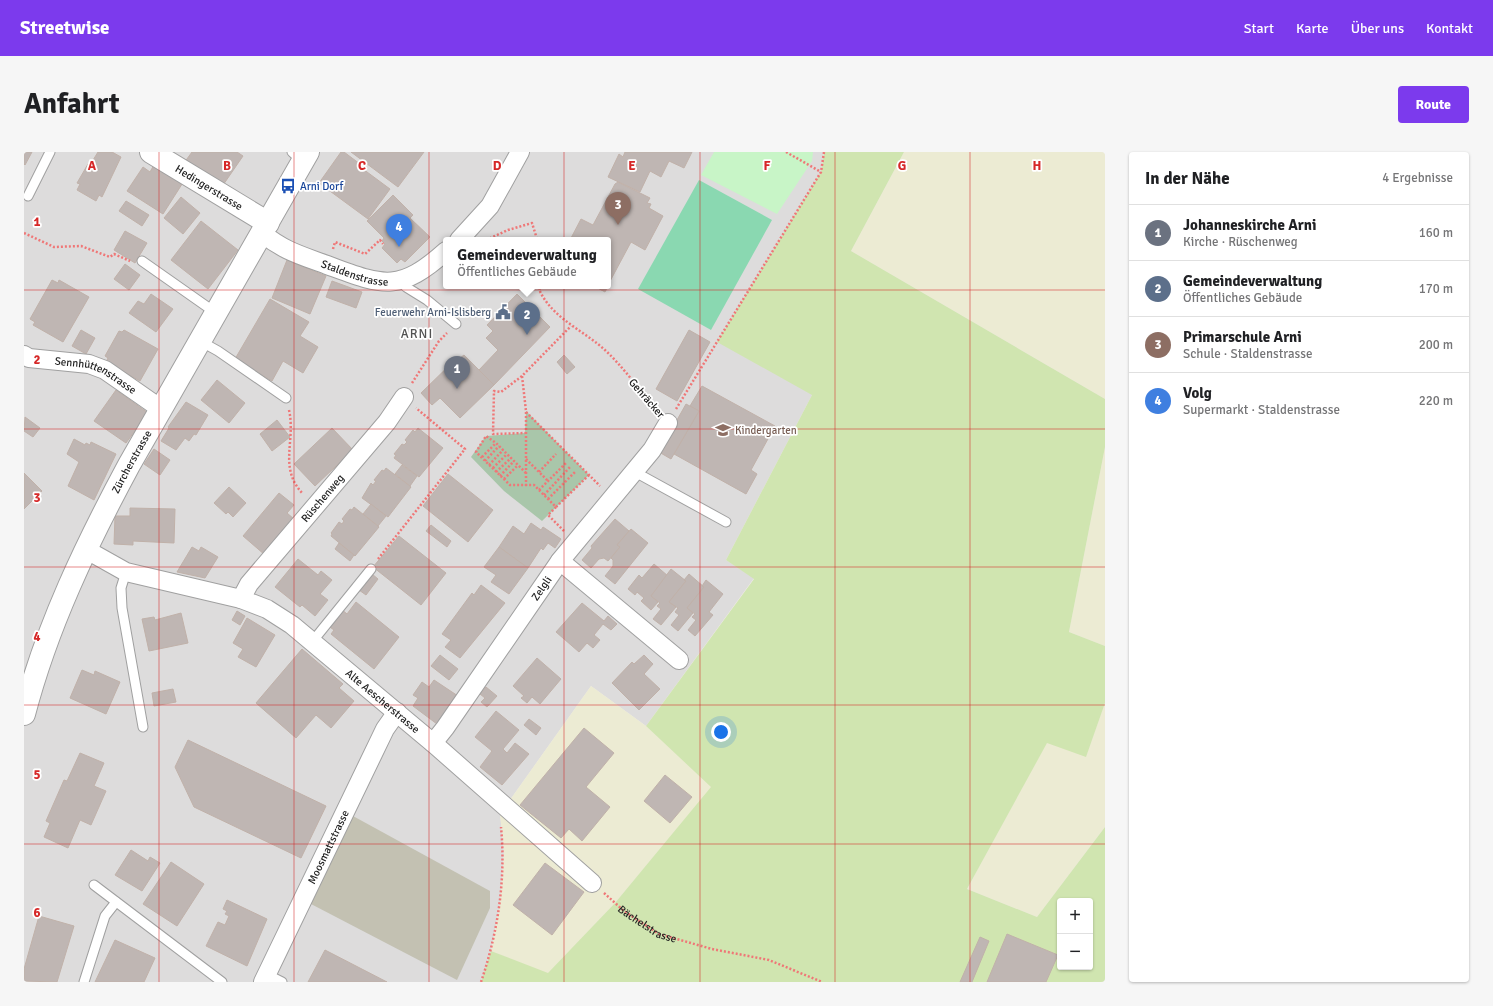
<!DOCTYPE html>
<html lang="de">
<meta charset="utf-8">
<style>
:root{--surface:#fff;--page:#f6f6f6;--text:#202124;--muted:#757577;--line:#e0e0e0;--accent:#7c3aed}
body{margin:0;font-family:Signika,sans-serif;background:var(--page);color:var(--text)}
.controls{position:absolute;right:12px;bottom:12px;display:grid;overflow:hidden;border-radius:4px;box-shadow:0 1px 3px #0004}
.controls button{width:36px;height:36px;display:grid;place-items:center;padding:0;border:0;border-bottom:1px solid var(--line);background:var(--surface);color:var(--text);font:20px sans-serif}
.you{position:absolute;left:697px;top:580px;width:14px;height:14px;margin:-10px;border:3px solid #fff;border-radius:50%;background:#1a73e8;box-shadow:0 0 0 6px #1a73e833}
.badge{display:grid;place-items:center;width:26px;height:26px;border-radius:50%;background:var(--accent);color:#fff;font-size:13px;font-weight:700}
.pin{position:absolute;translate:-50% -33px;filter:drop-shadow(0 1px 2px #0008)}
.pin::after{content:'';position:absolute;top:21px;width:14px;height:12px;background:inherit;clip-path:polygon(0 0,100% 0,50% 100%)}
.popup{position:absolute;left:419px;top:85px;width:168px;height:52px;box-sizing:border-box;display:grid;place-content:center;border-radius:4px;background:var(--surface);filter:drop-shadow(0 1px 3px #0005);font-size:13px;white-space:nowrap;color:var(--muted)}
.popup b{font-size:15px;color:var(--text)}
.popup::after{content:'';position:absolute;left:50%;top:100%;margin-left:-8px;border:8px solid transparent;border-top-color:var(--surface)}
.list{margin:0;padding:0;list-style:none}
h2{display:flex;justify-content:space-between;align-items:center;height:52px;margin:0;padding:0 16px;font-size:17px}
h2 small{font-size:13px;font-weight:400;color:var(--muted)}
.list li{display:grid;grid-template-columns:26px 1fr auto;gap:12px;align-items:center;box-sizing:border-box;height:56px;padding:0 16px;border-top:1px solid var(--line)}
.list b{display:block;font-size:15px;white-space:nowrap}
.list p{margin:0;font-size:13px;white-space:nowrap;color:var(--muted)}
.list em{font-size:13px;font-style:normal;color:var(--muted)}
.map{position:relative;flex:none;width:1081px;height:830px;overflow:hidden;border-radius:4px}
header{display:flex;align-items:center;gap:24px;box-sizing:border-box;height:56px;padding:0 20px;background:var(--accent);color:#fff}
header strong{font-size:19px}
nav{display:flex;gap:22px;margin-inline-start:auto;font-size:14px}
.intro{display:flex;align-items:center;justify-content:space-between;box-sizing:border-box;height:96px;padding:0 24px}
h1{margin:0;font-size:28px}
.button{padding:10px 18px;border-radius:4px;background:var(--accent);color:#fff;font-size:14px;font-weight:700}
main{display:flex;gap:24px;padding:0 24px}
aside{flex:1;background:var(--surface);border-radius:4px;box-shadow:0 1px 3px #0004}
.map>svg:first-child{display:block}
</style>
<header>
<strong>Streetwise</strong>
<nav><a>Start</a><a>Karte</a><a>Über uns</a><a>Kontakt</a></nav>
</header>
<div class="intro"><h1>Anfahrt</h1><a class="button">Route</a></div>
<main>
<div class="map">
<svg width="1081" height="830" viewBox="0 0 1081 830">
<rect width="100%" height="100%" fill="#efebe6"/>
<path fill="#dddcdc" fill-rule="evenodd" d="M0 0H800L797 20 788 243 702 408 730 426 622 574 567 534 476 662 480 700 476 752 467 799 457 830H0ZM422 88H584V134H422Z"/>
<polygon fill="#c3c1b2" points="329,664 466,739 466,756 433,828 287,752"/>
<g fill="#ecebd3">
<polygon points="880,0 1081,0 1081,247 827,99"/>
<polygon points="1081,295 1081,494 1045,480"/>
<polygon points="567,534 622,574 688,635 591,751 524,822 467,799 476,752 480,700 476,662"/>
<polygon points="1081,551 1081,675 1013,765 943,737 1023,590 1062,604"/>
</g>
<path fill="#d0e5b0" fill-rule="evenodd" d="M800 0H880L827 99 1081 247V295L1045 480 1081 494V551L1062 605 1023 591 943 737 1013 765 1081 675V830H457L467 799 524 821 591 751 687 635 622 574 730 427 702 408 788 243 693 190 797 20ZM1036 749H1066V815H1036Z"/>
<polygon fill="#a9c6aa" points="502,259 565,323 518,369 480,339 447,305 462,284 501,281"/>
<polygon fill="#c8f5c7" points="690,0 789,0 788,9 753,62 677,23"/>
<polygon fill="#8ad8b1" points="675,28 748,68 687,178 614,137"/>
<g fill="#bfb6b3" stroke="#c0b1a9">
<polygon points="0,0 8,0 1,13 0,12"/>
<polygon points="74,0 88,0 97,5 78,45 75,43 72,49 53,38 56,32 53,31 64,12 66,13"/>
<polygon points="168,0 213,0 219,4 197,36 160,11"/>
<polygon points="317,0 320,0 340,15 339,17 366,37 344,67 295,31"/>
<polygon points="327,0 400,0 374,35"/>
<polygon points="601,0 668,0 660,16 645,9 637,25 626,19 616,40 584,25 595,2 599,5"/>
<polygon points="131,11 160,29 139,62 103,39 119,15 126,20"/>
<polygon points="594,30 626,46 623,51 627,52 625,56 639,64 621,98 607,90 584,133 584,88 546,88 557,67 569,73 591,32"/>
<polygon points="369,43 389,63 386,66 406,85 381,110 377,107 373,111 358,96 361,92 358,89 360,86 343,69"/>
<polygon points="157,45 176,61 159,82 140,66"/>
<polygon points="102,49 125,63 118,74 95,59"/>
<polygon points="177,69 214,98 184,137 147,108"/>
<polygon points="101,79 123,91 111,111 90,98"/>
<polygon points="263,108 302,124 286,162 248,146"/>
<polygon points="101,112 116,123 105,138 90,127"/>
<polygon points="28,128 34,131 35,128 65,145 39,190 9,173 11,170 6,167"/>
<polygon points="308,129 338,140 332,156 302,145"/>
<polygon points="570,134 584,134 581,140"/>
<polygon points="127,142 149,157 132,180 105,161 114,149 120,152"/>
<polygon points="493,142 526,175 470,233 455,218 474,198 462,186 469,179 463,173"/>
<polygon points="246,147 285,170 276,184 294,195 279,221 259,209 248,229 211,207"/>
<polygon points="57,178 71,186 62,202 48,194"/>
<polygon points="100,178 134,197 116,229 82,210 84,206 81,204 95,179 98,180"/>
<polygon points="665,178 686,190 653,249 632,237"/>
<polygon points="440,203 470,233 436,266 416,246 408,253 397,241 434,205 436,206"/>
<polygon points="540,203 551,215 543,222 533,210"/>
<polygon points="193,228 221,251 205,271 177,248"/>
<polygon points="678,234 751,274 727,318 733,322 722,342 650,302 675,259 666,254"/>
<polygon points="92,238 124,261 102,291 70,269"/>
<polygon points="162,250 184,263 172,283 170,282 165,289 161,286 152,298 137,289 145,276 144,275"/>
<polygon points="662,252 675,259 647,307 635,300"/>
<polygon points="1,265 16,276 9,285 0,279"/>
<polygon points="253,268 266,285 248,299 236,282"/>
<polygon points="308,276 329,298 291,334 270,312"/>
<polygon points="394,276 419,296 395,325 370,306 372,303 370,302 378,292 380,293 383,290 381,288 389,278 391,280"/>
<polygon points="50,287 61,293 62,291 66,293 67,290 92,302 70,348 44,334 55,310 43,302"/>
<polygon points="130,297 146,308 136,323 120,312"/>
<polygon points="378,313 393,324 386,334 371,322"/>
<polygon points="362,316 387,335 364,365 338,346 347,331 349,333 352,329 350,328 358,318 360,319"/>
<polygon points="0,321 18,339 0,357"/>
<polygon points="424,322 469,358 444,390 399,354"/>
<polygon points="205,335 222,351 209,365 204,360 202,362 190,351"/>
<polygon points="255,341 270,353 263,361 270,367 241,403 219,384"/>
<polygon points="347,352 362,364 354,374 339,362"/>
<polygon points="330,355 355,375 331,404 307,384 308,382 307,381 315,370 318,372 320,369 318,367 326,357 328,358"/>
<polygon points="106,356 151,357 150,391 109,389 109,393 90,392 91,364 106,364"/>
<polygon points="591,367 605,379 593,393 596,395 584,409 580,406 575,407 567,416 558,408 568,396 567,394"/>
<polygon points="507,371 517,378 519,375 537,387 531,396 524,391 519,398 517,396 504,416 475,395 489,374 500,382"/>
<polygon points="407,373 427,389 423,395 402,379"/>
<polygon points="607,377 624,391 591,432 581,424 589,414 589,408 587,406 596,395 593,393"/>
<polygon points="375,384 422,421 397,453 349,415"/>
<polygon points="315,391 330,403 326,409 311,397"/>
<polygon points="168,395 175,399 177,395 194,405 181,426 153,420"/>
<polygon points="475,395 504,416 485,442 467,430 472,423 460,415"/>
<polygon points="274,407 294,423 297,419 308,428 296,442 304,448 291,464 278,453 276,455 251,435"/>
<polygon points="630,412 644,424 627,444 634,450 627,458 617,449 620,446 613,440 611,443 604,437 615,423 618,426"/>
<polygon points="647,417 662,429 645,450 652,455 637,473 629,467 637,457 633,454 636,451 627,444"/>
<polygon points="348,422 354,427 342,443 335,438"/>
<polygon points="665,422 680,435 663,456 669,461 654,479 647,473 655,463 651,460 654,456 645,450 662,429 660,428"/>
<polygon points="682,428 699,442 685,460 689,463 671,484 664,478 672,468 668,465 671,462 663,456 680,435 678,434"/>
<polygon points="457,433 481,451 436,506 421,495 427,488 418,482 448,441 450,443"/>
<polygon points="332,450 375,485 350,517 307,482 310,478 303,473 316,456 323,462"/>
<polygon points="558,451 580,469 584,464 593,472 587,478 579,472 570,483 576,488 569,496 563,491 555,500 532,480"/>
<polygon points="213,459 221,464 216,473 208,468"/>
<polygon points="157,461 164,491 125,499 118,467 130,465 131,468"/>
<polygon points="223,466 251,483 232,515 214,505 219,497 209,491"/>
<polygon points="278,497 319,532 315,536 330,549 307,576 292,563 272,586 232,551"/>
<polygon points="416,503 434,517 425,528 407,514"/>
<polygon points="620,503 629,512 620,522 636,537 615,558 588,531 608,510 610,512"/>
<polygon points="513,506 537,527 516,552 508,545 503,551 497,546 500,544 489,534"/>
<polygon points="58,518 70,523 71,519 96,530 82,562 46,546"/>
<polygon points="410,528 434,544 413,572 389,554 394,546 389,543 398,530 405,535"/>
<polygon points="462,535 473,544 463,555 457,550 461,546 456,542"/>
<polygon points="149,537 152,550 130,554 128,541"/>
<polygon points="472,559 495,578 479,597 483,601 491,591 505,602 478,633 456,615 468,599 451,585"/>
<polygon points="505,567 517,576 512,583 500,573"/>
<polygon points="560,576 590,601 562,635 586,655 558,689 545,677 537,686 496,653"/>
<polygon points="164,588 302,654 277,706 170,655 151,615"/>
<polygon points="56,601 80,611 70,634 82,639 67,673 56,668 44,696 20,685 26,671 22,669 40,628 43,629"/>
<polygon points="641,623 668,645 646,671 620,649"/>
<polygon points="107,698 124,709 126,705 136,711 118,739 91,723"/>
<polygon points="147,710 180,732 153,774 119,752"/>
<polygon points="521,711 560,740 528,783 489,753"/>
<polygon points="203,748 243,767 223,814 182,794 194,770 201,773 205,764 201,762 203,759 199,757"/>
<polygon points="15,764 50,774 33,830 0,829 0,817"/>
<polygon points="983,782 1034,803 1022,830 963,830"/>
<polygon points="956,785 965,789 948,830 936,830"/>
<polygon points="91,788 131,806 120,830 71,830"/>
<polygon points="301,798 363,830 284,830"/>
</g>
<g fill="none" stroke-linecap="round" stroke-linejoin="round">
<g stroke="#a0a0a0" stroke-width="11">
<g id="service">
<polyline points="268,0 279,10"/>
<polyline points="4,44 26,0"/>
<polyline points="118,109 192,161"/>
<polyline points="376,128 382,135 403,148 432,172"/>
<polyline points="176,189 194,199 262,246"/>
<polyline points="611,320 702,370"/>
<polyline points="102,420 97,436 98,456 119,575"/>
<polyline points="288,490 347,417"/>
<polyline points="70,733 198,830"/>
<polyline points="242,822 258,830"/>
<polyline points="60,830 81,764 92,750"/>
</g>
</g>
<g stroke="#a0a0a0" stroke-width="20">
<g id="minor">
<path id="s2" d="M238 81C260 99 276 103 303 113 358 133 374 142 422 99"/>
<polyline points="435,88 466,54 496,0"/>
<path id="s3" d="M0 203 5 206 65 212 81 218 137 257"/>
<path id="s4" d="M61 397 102 420 217 447 243 457 268 473 409 591 568 731"/>
<polyline points="536,409 628,298 644,271"/>
<path id="s5" d="M217 447 225 432 363 270 380 245"/>
<path id="s6" d="M409 591 421 576 536 409 655 508"/>
<path id="s7" d="M239 830 361 577 373 560"/>
</g>
</g>
<g stroke="#a0a0a0" stroke-width="24">
<g id="tertiary">
<path id="s8" d="M127 0 244 71"/>
<path id="s9" d="M0 562C23 474 62 393 105 313L284 0"/>
</g>
</g>
<g stroke="#ef7777" stroke-width="2.5" stroke-dasharray="2 2" stroke-linecap="butt">
<polyline points="762,0 797,20"/>
<polyline points="0,81 30,95 57,94 86,105 90,102 106,109"/>
<polyline points="462,88 484,78 508,71 513,87 511,88"/>
<polyline points="309,97 311,90 341,102 356,88 359,92"/>
<path d="M520 134 515 137C527 166 561 179 582 199 601 217 616 239 633 258"/>
<polyline points="498,224 477,240 470,239 469,282 501,281"/>
<polyline points="388,231 415,189 423,181"/>
<polyline points="652,257 797,20 800,0"/>
<path d="M265 258C272 289 254 316 279 342"/>
<polyline points="502,260 576,334"/>
<polyline points="458,305 472,291"/>
<polyline points="502,307 524,329"/>
<polyline points="461,309 475,294"/>
<polyline points="465,313 479,298"/>
<polyline points="469,316 483,302"/>
<polyline points="472,320 487,306"/>
<polyline points="515,320 532,302"/>
<polyline points="502,321 472,291 462,284 452,300 486,333 510,333 532,355 565,323"/>
<polyline points="476,324 490,309"/>
<polyline points="480,327 494,313"/>
<polyline points="502,334 502,259 498,224 547,174"/>
<polyline points="515,338 542,311"/>
<polyline points="520,343 546,315"/>
<polyline points="524,347 551,320"/>
<polyline points="532,355 524,363 540,379"/>
<polyline points="354,407 441,297 392,256"/>
<path id="s1" d="M580 741 600 759 635 782 688 797 745 808 798 830"/>
<path d="M457 830C474 780 482 727 477 675"/>
</g>
<use href="#service" stroke="#fff" stroke-width="9"/>
<use href="#minor" stroke="#fff" stroke-width="18"/>
<use href="#tertiary" stroke="#fff" stroke-width="22"/>
</g>
<path fill="none" stroke="#d62828" stroke-width="1" stroke-opacity="0.55" d="M135 0V830M270 0V830M405 0V830M540 0V830M676 0V830M811 0V830M946 0V830M0 138H1081M0 277H1081M0 415H1081M0 553H1081M0 692H1081"/>
<defs>
<g id="bus-bare" transform="scale(1.2)"><path d="M-5-6H5V4H4V6H2V4H-2V6H-4V4H-5ZM-3.5-4V0h7V-4ZM-3.5 1.2v1.5H-2V1.2ZM2 1.2v1.5H3.5V1.2Z" fill="#1a4fb4" stroke="#fff" stroke-width="2.5" paint-order="stroke"/></g>
<g id="civic-bare" transform="scale(1.2)"><path d="M-.6-6.5H3V-4.5H.6V-3L4-1V1h2V6H-6V1h2V-1L-.6-3ZM-1.2 2.5V6h2.4V2.5Z" fill="#5c6f8a" stroke="#fff" stroke-width="2.5" paint-order="stroke"/></g>
<g id="school-bare" transform="scale(1.2)"><path d="M0-5L7-2L0 1L-7-2ZM-4 1L0 2.5L4 1V4Q0 6-4 4Z" fill="#8d6e63" stroke="#fff" stroke-width="2.5" paint-order="stroke"/></g>
</defs>
<g fill-rule="evenodd">
<use href="#bus-bare" x="264" y="34"/>
<use href="#civic-bare" x="479" y="160"/>
<use href="#school-bare" x="699" y="278"/>
</g>
<g text-anchor="middle" stroke-width="3.5" stroke-linejoin="round" paint-order="stroke">
<g font-size="11" fill="#164399" stroke="#fff" text-anchor="start">
<text x="276" y="38">Arni Dorf</text>
</g>
<g font-size="11" fill="#1f1f1f" stroke="#fff">
<text dy="4" stroke="none"><textPath href="#s8" startOffset="68">Hedingerstrasse</textPath></text>
<text dy="4" stroke="none"><textPath href="#s2" startOffset="102">Staldenstrasse</textPath></text>
<text dy="4" stroke="none"><textPath href="#s3" startOffset="76">Sennhüttenstrasse</textPath></text>
<text transform="translate(623 246) rotate(49)" y="4">Gehräcker</text>
<text dy="4" stroke="none"><textPath href="#s9" startOffset="275">Zürcherstrasse</textPath></text>
<text dy="4" stroke="none"><textPath href="#s5" startOffset="130">Rüschenweg</textPath></text>
<text dy="4" stroke="none"><textPath href="#s6" startOffset="189">Zelgli</textPath></text>
<text dy="4" stroke="none"><textPath href="#s4" startOffset="341">Alte Aescherstrasse</textPath></text>
<text dy="4" stroke="none"><textPath href="#s7" startOffset="150">Moosmattstrasse</textPath></text>
<text dy="4" stroke="none"><textPath href="#s1" startOffset="54">Bächelstrasse</textPath></text>
</g>
<g font-size="11" fill="#4e5e75" stroke="#fff" text-anchor="end">
<text x="467" y="164">Feuerwehr Arni-Islisberg</text>
</g>
<g font-size="11" fill="#785e54" stroke="#fff" text-anchor="start">
<text x="711" y="282">Kindergarten</text>
</g>
<g font-size="13" letter-spacing="1" fill="#525252" stroke="#fff">
<text x="393" y="186">ARNI</text>
</g>
</g>
<g font-size="13" text-anchor="middle" font-weight="bold" fill="#d62828" stroke="#fff" stroke-width="3.5" stroke-linejoin="round" paint-order="stroke">
<text x="68" y="18">A</text>
<text x="203" y="18">B</text>
<text x="338" y="18">C</text>
<text x="473" y="18">D</text>
<text x="608" y="18">E</text>
<text x="743" y="18">F</text>
<text x="878" y="18">G</text>
<text x="1013" y="18">H</text>
<text x="13" y="74">1</text>
<text x="13" y="212">2</text>
<text x="13" y="350">3</text>
<text x="13" y="489">4</text>
<text x="13" y="627">5</text>
<text x="13" y="765">6</text>
</g>
</svg>
<div class="controls">
<button>+</button>
<button>−</button>
</div>
<div class="you"></div>
<div class="pin badge" style="left:433px;top:237px;background:#6b7280">1</div>
<div class="pin badge" style="left:503px;top:183px;background:#5c6f8a">2</div>
<div class="popup"><b>Gemeindeverwaltung</b>Öffentliches Gebäude</div>
<div class="pin badge" style="left:594px;top:73px;background:#8d6e63">3</div>
<div class="pin badge" style="left:375px;top:95px;background:#3f7fe0">4</div>
</div>
<aside>
<h2>In der Nähe<small>4 Ergebnisse</small></h2>
<ul class="list">
<li><span class="badge" style="background:#6b7280">1</span><div><b>Johanneskirche Arni</b><p>Kirche · Rüschenweg</p></div><em>160 m</em></li>
<li><span class="badge" style="background:#5c6f8a">2</span><div><b>Gemeindeverwaltung</b><p>Öffentliches Gebäude</p></div><em>170 m</em></li>
<li><span class="badge" style="background:#8d6e63">3</span><div><b>Primarschule Arni</b><p>Schule · Staldenstrasse</p></div><em>200 m</em></li>
<li><span class="badge" style="background:#3f7fe0">4</span><div><b>Volg</b><p>Supermarkt · Staldenstrasse</p></div><em>220 m</em></li>
</ul>
</aside>
</main>
